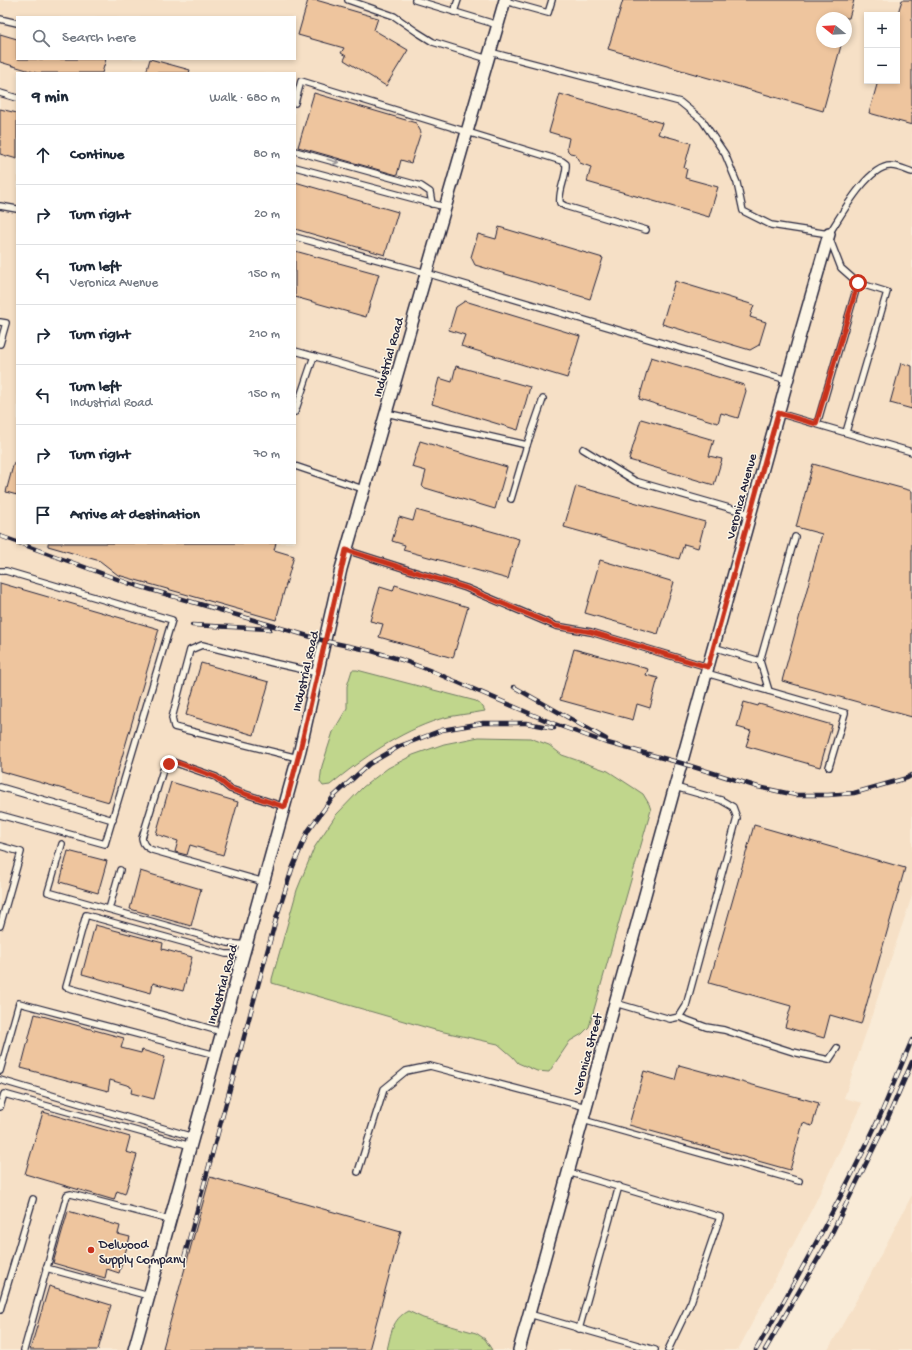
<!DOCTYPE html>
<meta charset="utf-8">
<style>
:root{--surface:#fff;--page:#f6f6f7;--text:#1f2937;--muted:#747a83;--line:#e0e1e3}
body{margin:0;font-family:"Gochi Hand",sans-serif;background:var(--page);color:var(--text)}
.controls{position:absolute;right:12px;top:12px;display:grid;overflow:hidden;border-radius:0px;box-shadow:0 2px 6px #0003}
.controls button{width:36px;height:36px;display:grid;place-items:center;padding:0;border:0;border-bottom:1px solid var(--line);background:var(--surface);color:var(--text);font:20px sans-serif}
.compass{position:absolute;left:816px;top:12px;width:36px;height:36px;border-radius:50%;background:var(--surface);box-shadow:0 2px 6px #0003;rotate:288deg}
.stop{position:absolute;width:12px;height:12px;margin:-9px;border:3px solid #c8321e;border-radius:50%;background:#fff}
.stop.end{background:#c8321e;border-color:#fff;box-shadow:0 1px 4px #0008}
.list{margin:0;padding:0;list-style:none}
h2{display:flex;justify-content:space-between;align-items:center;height:52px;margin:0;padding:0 16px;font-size:17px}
h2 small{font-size:13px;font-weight:400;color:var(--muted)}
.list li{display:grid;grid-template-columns:26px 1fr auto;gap:12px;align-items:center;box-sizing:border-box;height:60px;padding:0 16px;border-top:1px solid var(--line)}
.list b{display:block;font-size:15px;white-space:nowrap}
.list p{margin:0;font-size:13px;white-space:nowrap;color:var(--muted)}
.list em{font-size:13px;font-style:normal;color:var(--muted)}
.icon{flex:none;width:22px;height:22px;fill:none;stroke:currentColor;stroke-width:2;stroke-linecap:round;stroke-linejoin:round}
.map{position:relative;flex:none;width:912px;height:1350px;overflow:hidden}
.search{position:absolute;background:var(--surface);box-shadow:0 2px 6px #0003;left:16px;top:16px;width:280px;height:44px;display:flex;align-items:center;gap:10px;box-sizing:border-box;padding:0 14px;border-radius:0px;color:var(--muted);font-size:15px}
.panel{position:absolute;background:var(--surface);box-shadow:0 2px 6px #0003;left:16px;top:72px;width:280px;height:472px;border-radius:0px}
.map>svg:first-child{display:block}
</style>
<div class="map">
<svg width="912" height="1350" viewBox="0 0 912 1350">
<rect width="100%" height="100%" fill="#f9ebd7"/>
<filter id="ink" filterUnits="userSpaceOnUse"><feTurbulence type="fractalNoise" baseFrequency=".025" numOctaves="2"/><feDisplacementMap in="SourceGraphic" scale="8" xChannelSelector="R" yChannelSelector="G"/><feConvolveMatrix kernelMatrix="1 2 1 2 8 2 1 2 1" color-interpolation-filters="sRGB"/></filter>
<g filter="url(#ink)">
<g fill="#f6e0c6" fill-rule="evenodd">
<path d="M0 0H912V896L844 1098 862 1103 815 1203 738 1350H0ZM867 15H897V81H867ZM17 17H295V59H17ZM822 18H846V42H822ZM17 73H295V543H17Z"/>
<polygon points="912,1195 912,1350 828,1350 866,1283"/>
</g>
<g fill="#c0d68c" stroke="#717c64">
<path d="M352 670H357L476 701 483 707 485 711C470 714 454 715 440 719 399 732 363 758 330 785L323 786 320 782 322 766 333 732 347 708V686Z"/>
<polygon points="479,737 530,738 549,745 562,755 608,771 634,788 643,794 649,804 651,810 589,1027 582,1034 570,1041 549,1072 537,1071 518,1063 513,1057 498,1044 435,1030 272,983 272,979 297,890 314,848 336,815 363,787 388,768 413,755 444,744"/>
<path d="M408 1311 423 1318 476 1333 485 1339 492 1350H387C391 1334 392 1319 408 1311Z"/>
</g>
<g fill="#eec59e" stroke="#22223b">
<polygon points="308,0 316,0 378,18 374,30 408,50 386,86 344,60 346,56 341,53 344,48 298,35"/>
<polygon points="623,0 854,0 849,18 822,18 822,42 842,42 823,111 608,49"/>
<polygon points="902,0 912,0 912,125 869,113 878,81 897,81 897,16"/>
<polygon points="0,34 17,39 17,59 106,59 102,73 37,73 0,62"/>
<polygon points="150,59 190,70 189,73 146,73"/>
<polygon points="314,93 416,123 421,132 411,163 401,160 397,175 298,147"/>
<polygon points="560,94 662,123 658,134 691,143 684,168 687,169 685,178 718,187 709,217 587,182 591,167 580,163 575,154 570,153 568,151 567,148 569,138 549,132"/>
<polygon points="0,109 17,113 17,159 0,154"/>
<polygon points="295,182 398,212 385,255 295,229"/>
<polygon points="499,227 603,258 590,299 475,265 471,257 478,234 496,239"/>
<polygon points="295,251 379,274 366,317 295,297"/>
<polygon points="675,281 754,305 750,317 766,322 759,345 750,350 662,324"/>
<polygon points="465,301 580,336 567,378 461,346 465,335 449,330 456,307"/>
<polygon points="651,357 744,385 746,391 738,418 721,413 718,423 639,399"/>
<polygon points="901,363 912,366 912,409 890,403"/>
<polygon points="456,366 530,387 518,430 432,404 439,378 452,382"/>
<polygon points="641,419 714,440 709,456 722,459 714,485 629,460"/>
<polygon points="420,441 507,467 495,509 422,487 426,471 412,467"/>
<polygon points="14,462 17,462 17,495 6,492"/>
<polygon points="813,464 912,491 912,717 782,681 822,534 796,527"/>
<polygon points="576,486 705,522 698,548 684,544 679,559 564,527"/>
<polygon points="416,510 519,539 508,579 403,550 405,545 392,541 399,517 413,521"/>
<polygon points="48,543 276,543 274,550 294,556 276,620 118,575 100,561 48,546"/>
<polygon points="600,560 674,582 658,634 585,613"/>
<polygon points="0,583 159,629 109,802 0,771"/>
<polygon points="395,585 468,607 453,658 379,637 383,624 370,621 380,587 393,591"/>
<polygon points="574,649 648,669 646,675 658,678 650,708 637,704 633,720 560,700"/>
<polygon points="201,663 269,682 254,735 186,715"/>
<polygon points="744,702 758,706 759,704 832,725 820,767 746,746 751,731 737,727"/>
<polygon points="171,782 238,802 223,855 190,845 187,855 175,852 178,841 156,834"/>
<polygon points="754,825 905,868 861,1024 830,1015 824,1038 785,1027 791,1006 709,983"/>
<polygon points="68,851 107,861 98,893 60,882"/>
<polygon points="140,871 201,889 191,926 130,909"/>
<polygon points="95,925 163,943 162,949 192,957 183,991 153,983 151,993 82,974"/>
<polygon points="35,1014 124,1038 121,1048 141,1053 142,1050 165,1057 154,1099 131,1093 132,1088 130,1087 130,1086 110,1080 108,1091 21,1068"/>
<polygon points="679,1065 819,1103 812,1126 803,1123 790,1170 629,1125 644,1071 675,1080"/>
<polygon points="43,1112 130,1137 126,1152 137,1155 125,1194 117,1191 114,1200 25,1174"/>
<polygon points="210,1177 401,1231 369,1350 169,1350 163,1348"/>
<polygon points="68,1211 120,1226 118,1234 130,1237 119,1273 107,1269 105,1278 53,1263"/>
<polygon points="49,1286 111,1305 98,1350 30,1350"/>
</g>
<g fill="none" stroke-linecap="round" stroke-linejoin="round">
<g stroke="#22223b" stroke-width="8">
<g id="service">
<polyline points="348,0 394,16 417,32 433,42 488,59"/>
<polyline points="415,0 498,25"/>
<polyline points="505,1 548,13 552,0"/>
<polyline points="454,12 458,0"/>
<polyline points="0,19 17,23"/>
<polyline points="490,52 680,102 702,120 725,154 737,183 743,211 771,225 829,234"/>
<polyline points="0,93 17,98"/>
<path d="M295 103 301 81 562 161 566 164C567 177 558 190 560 203L565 206 646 230"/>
<polyline points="295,151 421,186 430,192 432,204"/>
<polyline points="295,167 445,207"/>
<polyline points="0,206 17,209"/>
<path d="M829 234C840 217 868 165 891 166 898 166 906 170 912 172"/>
<polyline points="295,237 426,273 787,380"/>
<polyline points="829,237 841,268 858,283"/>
<polyline points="0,322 6,323 0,344"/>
<polyline points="295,351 395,379"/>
<polyline points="295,412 314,356"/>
<polyline points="386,413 527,445 511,499"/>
<polyline points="778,413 912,452"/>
<polyline points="817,424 858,283 887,292 846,432"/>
<polyline points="527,445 543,399"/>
<polyline points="583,449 635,481 750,514"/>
<polyline points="295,466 363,489"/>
<polyline points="346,550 466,588 556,626 591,632 708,667"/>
<polyline points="0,571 6,571 172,620 105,844 0,815"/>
<polyline points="713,647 760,661 795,537"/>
<polyline points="760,661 769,691"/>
<polyline points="706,673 845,713 829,767"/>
<polyline points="298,758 174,727 172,718 190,650 202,645 273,663 318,673"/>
<polyline points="0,787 113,820"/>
<polyline points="62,844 48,892 228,943 246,945"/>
<polyline points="0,846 21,852 0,926"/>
<path d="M264 882 152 850C146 847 143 845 142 838L163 770 169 764 173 762 216 777 230 789 285 807"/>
<polyline points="109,909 120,870"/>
<polyline points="615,1003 670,1019 679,1017 686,1006 737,818 733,807 721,800 675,787"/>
<polyline points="679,1017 706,1027 724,1030 793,1052 829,1060 837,1048"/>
<polyline points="222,1032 66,987 86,915 226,954 244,954"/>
<polyline points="0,1071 19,1003 216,1055"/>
<polyline points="0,1080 193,1137"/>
<polyline points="0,1107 4,1094 191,1146"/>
<polyline points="583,1120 799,1181"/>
<polyline points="358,1172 384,1089 406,1071 430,1066 586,1107"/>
<polyline points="568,1172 720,1217 691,1302 668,1350"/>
<polyline points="46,1268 149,1296"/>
<polyline points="0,1310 33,1199"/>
<polyline points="529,1314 655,1350"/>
<polyline points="579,1329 619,1186"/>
<polyline points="24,1350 67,1195 71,1194 170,1220"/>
</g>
</g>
<g stroke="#22223b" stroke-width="14">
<g id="minor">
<polyline points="134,1350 300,750 341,569 505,0"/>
<polyline points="519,1350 799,338 829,234"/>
</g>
</g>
<use href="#service" stroke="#fcf5e5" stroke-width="5.5"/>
<use href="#minor" stroke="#fcf5e5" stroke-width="11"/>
<g stroke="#22223b" stroke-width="4.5">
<g id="rail">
<polyline points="0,536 17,542"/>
<polyline points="19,543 128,583 325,641 372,651 402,660 429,670 552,723 604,742 681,763 758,787 796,795 828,795 854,793 907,778 912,775"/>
<polyline points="192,625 270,629"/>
<polyline points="514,687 606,739"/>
<polyline points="184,1258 276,919 292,869 308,831 333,797 369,764 400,746 442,730 483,723 526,723 554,728"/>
<path d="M756 1350C800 1273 843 1196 880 1116 891 1091 901 1065 912 1040"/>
<polyline points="765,1350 826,1245 883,1129 912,1062"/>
</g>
</g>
<use href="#rail" stroke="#fcf5e5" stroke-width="3" stroke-dasharray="9" stroke-linecap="butt"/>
</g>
<defs><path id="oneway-shaft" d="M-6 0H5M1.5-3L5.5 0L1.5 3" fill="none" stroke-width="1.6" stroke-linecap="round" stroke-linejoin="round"/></defs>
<use stroke="#9a9698" href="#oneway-shaft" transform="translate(333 161) rotate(16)"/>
</g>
<g fill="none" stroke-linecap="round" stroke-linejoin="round" filter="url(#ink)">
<polyline stroke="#c8321e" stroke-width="5" points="169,764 173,762 178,763 216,777 230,789 285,807 300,750 346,550 466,588 556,626 591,632 708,667 778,413 816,424 858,283"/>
</g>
<circle fill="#c8321e" stroke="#fcf5e5" stroke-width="1.5" cx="91" cy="1250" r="4"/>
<g text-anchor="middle" stroke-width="3" stroke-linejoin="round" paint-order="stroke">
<g font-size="13" fill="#22223b" stroke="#fcf5e5">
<text transform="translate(387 357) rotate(-74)" y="5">Industrial Road</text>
<text transform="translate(740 496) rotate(-75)" y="5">Veronica Avenue</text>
<text transform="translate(304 671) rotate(-77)" y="5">Industrial Road</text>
<text transform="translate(221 984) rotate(-74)" y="5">Industrial Road</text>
<text transform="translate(586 1054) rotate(-75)" y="5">Veronica Street</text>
</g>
<g font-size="13" fill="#22223b" stroke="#fcf5e5" text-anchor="start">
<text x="99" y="1248">Delwood<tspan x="99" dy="15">Supply Company</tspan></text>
</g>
</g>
</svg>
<div class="controls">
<button>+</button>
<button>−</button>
</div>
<svg class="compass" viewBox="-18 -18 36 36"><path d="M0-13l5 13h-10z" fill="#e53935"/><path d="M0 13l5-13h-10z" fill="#747a83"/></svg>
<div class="stop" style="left:858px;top:283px"></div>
<div class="stop end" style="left:169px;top:764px"></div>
<div class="search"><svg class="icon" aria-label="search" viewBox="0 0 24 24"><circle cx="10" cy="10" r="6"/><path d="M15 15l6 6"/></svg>Search here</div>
<section class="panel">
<h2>9 min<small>Walk · 680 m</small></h2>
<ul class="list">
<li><svg class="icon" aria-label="ahead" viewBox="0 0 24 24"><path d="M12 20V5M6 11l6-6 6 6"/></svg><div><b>Continue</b></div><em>80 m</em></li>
<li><svg class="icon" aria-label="right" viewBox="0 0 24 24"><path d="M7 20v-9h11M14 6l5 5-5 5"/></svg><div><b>Turn right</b></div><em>20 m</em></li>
<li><svg class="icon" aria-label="left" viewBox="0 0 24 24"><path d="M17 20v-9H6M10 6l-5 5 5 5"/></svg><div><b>Turn left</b><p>Veronica Avenue</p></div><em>150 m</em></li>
<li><svg class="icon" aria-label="right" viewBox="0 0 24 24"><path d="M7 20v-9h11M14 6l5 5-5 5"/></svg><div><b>Turn right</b></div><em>210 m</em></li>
<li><svg class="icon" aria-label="left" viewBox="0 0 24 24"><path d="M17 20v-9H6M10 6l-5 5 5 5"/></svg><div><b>Turn left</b><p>Industrial Road</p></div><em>150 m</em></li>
<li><svg class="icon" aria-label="right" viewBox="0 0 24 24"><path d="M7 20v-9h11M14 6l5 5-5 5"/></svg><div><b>Turn right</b></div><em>70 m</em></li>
<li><svg class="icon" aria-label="arrive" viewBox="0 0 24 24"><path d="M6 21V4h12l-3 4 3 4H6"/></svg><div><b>Arrive at destination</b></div></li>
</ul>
</section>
</div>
